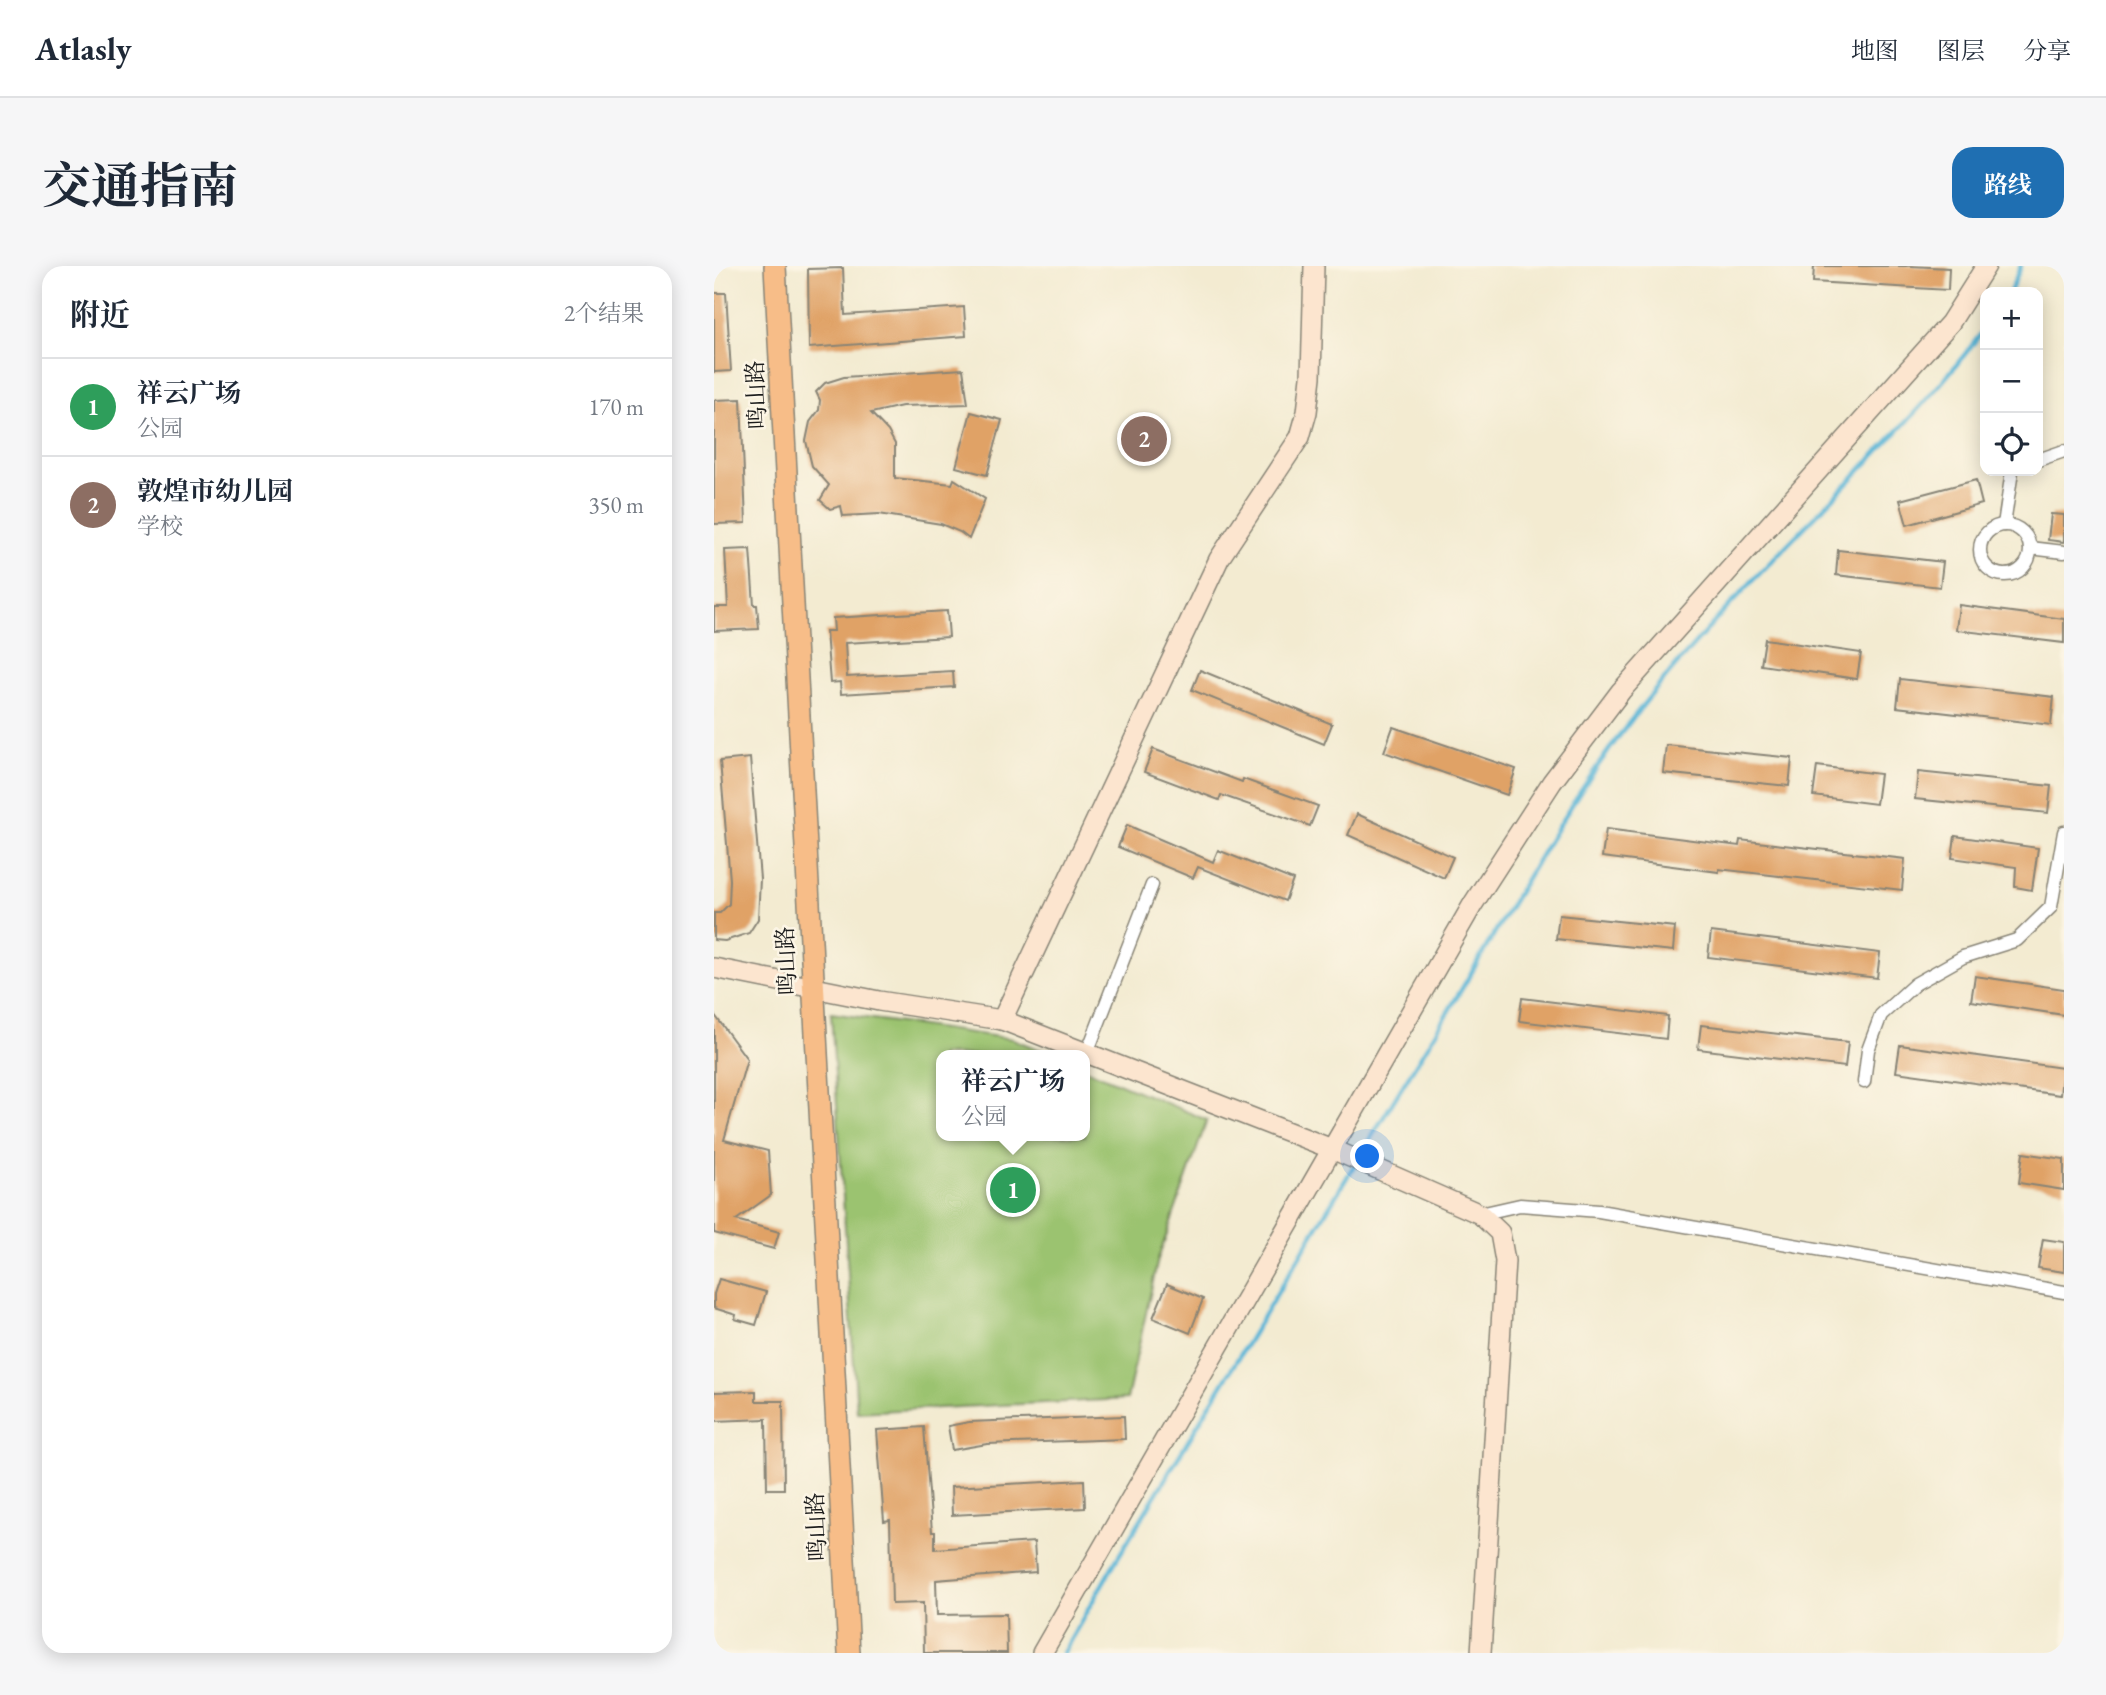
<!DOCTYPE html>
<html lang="zh">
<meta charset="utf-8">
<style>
:root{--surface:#fff;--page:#f6f6f7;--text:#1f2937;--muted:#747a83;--line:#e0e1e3;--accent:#1f6fb2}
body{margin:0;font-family:"EB Garamond","Noto Serif SC",serif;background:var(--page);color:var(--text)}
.controls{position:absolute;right:21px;top:21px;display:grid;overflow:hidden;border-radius:14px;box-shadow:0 4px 18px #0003}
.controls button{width:63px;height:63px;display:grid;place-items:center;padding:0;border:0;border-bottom:2px solid var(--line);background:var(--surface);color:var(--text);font:35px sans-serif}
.you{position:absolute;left:654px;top:891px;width:24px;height:24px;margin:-18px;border:5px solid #fff;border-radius:50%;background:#1a73e8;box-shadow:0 0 0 10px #1a73e833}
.badge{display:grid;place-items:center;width:46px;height:46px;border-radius:50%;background:var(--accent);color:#fff;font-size:23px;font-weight:700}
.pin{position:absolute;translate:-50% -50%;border:4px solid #fff;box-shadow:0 2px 7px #0006}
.popup{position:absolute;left:222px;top:784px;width:154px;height:91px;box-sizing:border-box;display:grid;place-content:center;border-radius:14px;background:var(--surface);filter:drop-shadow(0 2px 5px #0005);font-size:23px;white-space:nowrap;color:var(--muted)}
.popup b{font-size:26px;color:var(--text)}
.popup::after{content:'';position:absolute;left:50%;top:100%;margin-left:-14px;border:14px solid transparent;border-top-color:var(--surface)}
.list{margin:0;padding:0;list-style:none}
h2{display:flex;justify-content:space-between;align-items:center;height:91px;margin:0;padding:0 28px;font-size:30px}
h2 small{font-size:23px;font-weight:400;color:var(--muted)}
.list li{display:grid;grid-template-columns:46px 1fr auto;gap:21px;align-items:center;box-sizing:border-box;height:98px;padding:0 28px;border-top:2px solid var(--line)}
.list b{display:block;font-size:26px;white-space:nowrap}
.list p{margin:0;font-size:23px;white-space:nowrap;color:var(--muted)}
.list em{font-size:23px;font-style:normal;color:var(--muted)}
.icon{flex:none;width:38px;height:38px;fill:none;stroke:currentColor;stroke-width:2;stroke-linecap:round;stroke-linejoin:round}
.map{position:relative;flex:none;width:1350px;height:1387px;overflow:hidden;border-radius:21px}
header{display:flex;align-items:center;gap:42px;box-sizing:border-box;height:98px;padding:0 35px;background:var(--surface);border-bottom:2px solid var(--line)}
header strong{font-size:33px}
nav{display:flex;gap:38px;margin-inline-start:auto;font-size:24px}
.intro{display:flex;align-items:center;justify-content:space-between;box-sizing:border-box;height:168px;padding:0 42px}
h1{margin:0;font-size:49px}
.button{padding:18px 32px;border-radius:21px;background:var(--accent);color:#fff;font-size:24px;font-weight:700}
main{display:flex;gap:42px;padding:0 42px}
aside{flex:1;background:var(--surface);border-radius:21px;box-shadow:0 4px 18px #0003}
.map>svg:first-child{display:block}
</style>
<header>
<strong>Atlasly</strong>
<nav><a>地图</a><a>图层</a><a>分享</a></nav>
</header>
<div class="intro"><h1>交通指南</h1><a class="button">路线</a></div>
<main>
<aside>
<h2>附近<small>2个结果</small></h2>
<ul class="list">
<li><span class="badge" style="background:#2e9e5b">1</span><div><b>祥云广场</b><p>公园</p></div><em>170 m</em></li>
<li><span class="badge" style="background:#8d6e63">2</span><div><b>敦煌市幼儿园</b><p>学校</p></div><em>350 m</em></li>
</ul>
</aside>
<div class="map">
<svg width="1350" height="1387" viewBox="0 0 1350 1387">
<rect width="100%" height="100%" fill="#fcf5e5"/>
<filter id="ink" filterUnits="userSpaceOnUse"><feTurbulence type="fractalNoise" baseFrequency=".0143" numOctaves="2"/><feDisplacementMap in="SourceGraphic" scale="14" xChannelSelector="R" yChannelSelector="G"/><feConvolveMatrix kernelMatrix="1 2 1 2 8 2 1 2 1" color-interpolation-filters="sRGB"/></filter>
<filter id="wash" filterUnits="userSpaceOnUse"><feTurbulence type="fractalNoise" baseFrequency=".00686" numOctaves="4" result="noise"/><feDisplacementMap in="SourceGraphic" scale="28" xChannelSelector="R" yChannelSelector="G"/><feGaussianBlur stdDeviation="1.57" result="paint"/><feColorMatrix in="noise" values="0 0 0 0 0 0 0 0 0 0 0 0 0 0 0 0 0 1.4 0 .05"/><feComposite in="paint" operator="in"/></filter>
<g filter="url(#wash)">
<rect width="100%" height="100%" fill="#f3ebd1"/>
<polygon fill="#9bc36f" stroke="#5c7046" stroke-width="2" points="117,747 299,773 338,789 227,789 227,870 371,870 371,803 493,854 444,993 413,1133 143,1146"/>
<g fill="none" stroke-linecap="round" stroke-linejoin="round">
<g stroke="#59b5d7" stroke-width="4.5">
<polyline points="1296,26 1307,0"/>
<path d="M645 891C686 824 727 759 766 692 818 603 868 514 933 434 993 360 1060 292 1127 224 1177 172 1228 121 1271 62"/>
<polyline points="349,1387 397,1303 641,898"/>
</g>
</g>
<g id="blocks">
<g fill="#e0a266">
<polygon points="1100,0 1196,0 1235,2 1234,24 1099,16"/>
<polygon points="129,2 131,49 250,41 252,70 95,82 94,3"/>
<polygon points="0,27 12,27 17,105 0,106"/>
<polygon points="249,103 254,138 188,140 157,147 174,165 181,178 181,212 238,218 240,213 271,233 255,273 246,266 227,258 165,248 129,250 127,240 116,243 106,234 115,219 98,200 92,175 96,156 105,144 106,134 102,126 111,117 130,111"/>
<polygon points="27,133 32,257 0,258 0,134"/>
<polygon points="257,146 288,154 273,209 242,201"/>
<polygon points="1262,214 1268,238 1193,259 1186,234"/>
<polygon points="1337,248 1350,249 1350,276 1334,274"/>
<polygon points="36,283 40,339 43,339 45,363 0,365 0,341 14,341 11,284"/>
<polygon points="1124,284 1229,296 1226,321 1122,309"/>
<polygon points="1245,339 1350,353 1350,377 1242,364"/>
<polygon points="233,345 235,371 131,377 133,411 239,405 240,421 127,428 126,416 116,417 112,365 120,365 119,352"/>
<polygon points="1051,373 1147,387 1143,413 1047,399"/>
<polygon points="486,404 618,458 610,478 478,424"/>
<polygon points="1186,413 1340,431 1337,459 1183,441"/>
<polygon points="679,461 802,503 793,529 670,486"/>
<polygon points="952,479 1078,492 1075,520 949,507"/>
<polygon points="439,483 528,516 529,513 604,540 596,560 507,529 505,534 430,506"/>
<polygon points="36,492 46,613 44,653 35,667 11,675 0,674 0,647 6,647 15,638 16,614 6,495"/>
<polygon points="1103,500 1166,508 1162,538 1099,530"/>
<polygon points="1204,506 1337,520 1334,547 1201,533"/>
<polygon points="643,548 739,591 730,612 634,569"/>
<polygon points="413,559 499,596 504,584 579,614 571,635 484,601 479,612 404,581"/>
<polygon points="892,563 1025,580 1026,574 1191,593 1188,624 1005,603 1005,606 888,591"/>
<polygon points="1241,570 1324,582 1318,624 1301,621 1302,601 1238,592"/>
<polygon points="845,649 961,661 959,685 842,673"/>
<polygon points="997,666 1166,687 1163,712 994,691"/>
<polygon points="1261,710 1350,723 1350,749 1257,735"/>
<polygon points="808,732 954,750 952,773 805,755"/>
<polygon points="0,748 33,793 10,874 54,885 57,929 22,954 65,966 60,983 0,967"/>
<polygon points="987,759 1134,776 1131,801 984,783"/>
<polygon points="1186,779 1349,802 1346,829 1182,806"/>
<polygon points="1309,887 1350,893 1350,924 1305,917"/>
<polygon points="1329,973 1350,976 1350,1006 1324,1002"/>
<polygon points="5,1013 52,1026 42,1059 21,1053 22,1049 0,1042 0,1028"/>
<polygon points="453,1018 489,1033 476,1067 439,1052"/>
<polygon points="42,1125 42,1135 69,1135 70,1223 53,1223 52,1153 0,1155 0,1126"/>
<polygon points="410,1150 411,1173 273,1178 238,1184 234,1160 255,1156"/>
<polygon points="210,1161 218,1266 221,1266 221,1283 320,1276 322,1306 222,1314 223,1349 292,1348 293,1387 210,1387 209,1337 178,1338 176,1254 170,1255 163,1164"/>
<polygon points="370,1214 371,1242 238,1249 237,1221"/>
</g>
</g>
</g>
<g filter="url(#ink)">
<use href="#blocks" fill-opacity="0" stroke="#888476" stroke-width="2"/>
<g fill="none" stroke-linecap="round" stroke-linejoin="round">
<g stroke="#888476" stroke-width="15">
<g id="street">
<polyline points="1324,194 1350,185"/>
<polyline points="1290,259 1298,205"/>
<circle cx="1291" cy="284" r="25"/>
<polyline points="1316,282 1350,286"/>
<polyline points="373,787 438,619"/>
<polyline points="1150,816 1154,784 1167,749 1201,718 1249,691 1303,674 1337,641 1350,566"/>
<polyline points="766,948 806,939 885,945 1350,1026"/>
</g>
</g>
<g stroke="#888476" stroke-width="22">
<g id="secondary">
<polyline points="0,702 165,735 288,754 618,883 766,948 786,967 791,995 767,1387"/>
<polyline points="288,754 505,293 586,171 593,146 597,111 600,0"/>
<polyline points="328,1387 759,638 838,516 907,425 1236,57 1272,0"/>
</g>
</g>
<g stroke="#888476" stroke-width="24">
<polyline id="primary" points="61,0 135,1387"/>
</g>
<use href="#street" stroke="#fff" stroke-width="12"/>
<use href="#secondary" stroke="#fce5cf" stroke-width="19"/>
<use href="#primary" stroke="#f7bd88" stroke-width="21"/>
</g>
</g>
<g text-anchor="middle" stroke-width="5" stroke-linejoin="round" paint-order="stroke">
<g font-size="23" fill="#1c1c1c" stroke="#fcf5e5">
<text transform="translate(42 129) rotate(-93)" y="8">鸣山路</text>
<text transform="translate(72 695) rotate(-93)" y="8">鸣山路</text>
<text transform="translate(102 1261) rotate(-93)" y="8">鸣山路</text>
</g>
</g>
</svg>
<div class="controls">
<button>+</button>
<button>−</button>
<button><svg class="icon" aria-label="locate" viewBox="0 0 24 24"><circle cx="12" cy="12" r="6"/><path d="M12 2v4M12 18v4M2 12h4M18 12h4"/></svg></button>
</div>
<div class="you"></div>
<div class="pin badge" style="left:299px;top:924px;background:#2e9e5b">1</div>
<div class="popup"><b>祥云广场</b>公园</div>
<div class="pin badge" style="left:430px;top:173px;background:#8d6e63">2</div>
</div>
</main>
